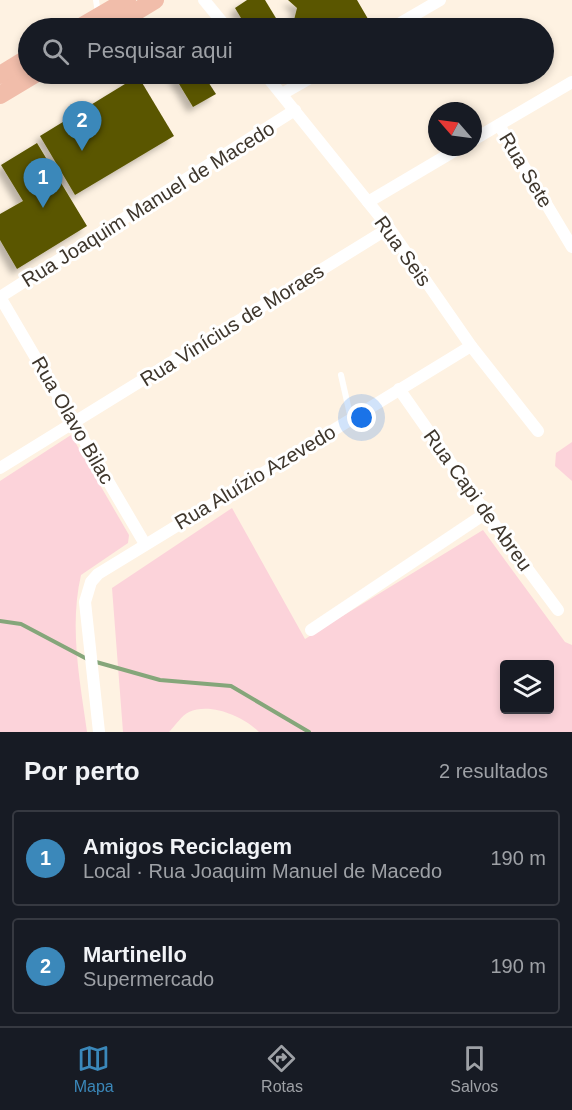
<!DOCTYPE html>
<html lang="pt">
<meta charset="utf-8">
<style>
:root{--surface:#171b24;--page:#242831;--text:#f1f3f6;--muted:#9ea1a6;--line:#363941;--accent:#3b88ba}
body{margin:0;font-family:Helvetica,sans-serif;background:var(--page);color:var(--text)}
.controls{position:absolute;right:18px;bottom:18px;display:grid;overflow:hidden;border-radius:6px;box-shadow:0 3px 9px #0003}
.controls button{width:54px;height:54px;display:grid;place-items:center;padding:0;border:0;border-bottom:2px solid var(--line);background:var(--surface);color:var(--text);font:30px sans-serif}
.compass{position:absolute;left:428px;top:102px;width:54px;height:54px;border-radius:50%;background:var(--surface);box-shadow:0 3px 9px #0003;rotate:298deg}
.you{position:absolute;left:362px;top:418px;width:21px;height:21px;margin:-15px;border:4px solid #fff;border-radius:50%;background:#1a73e8;box-shadow:0 0 0 9px #1a73e833}
.badge{display:grid;place-items:center;width:39px;height:39px;border-radius:50%;background:var(--accent);color:#fff;font-size:20px;font-weight:700}
.pin{position:absolute;translate:-50% -50px;filter:drop-shadow(0 2px 3px #0008)}
.pin::after{content:'';position:absolute;top:32px;width:21px;height:18px;background:inherit;clip-path:polygon(0 0,100% 0,50% 100%)}
.list{margin:0;padding:0;list-style:none}
h2{display:flex;justify-content:space-between;align-items:center;height:78px;margin:0;padding:0 24px;font-size:26px}
h2 small{font-size:20px;font-weight:400;color:var(--muted)}
.list li{display:grid;grid-template-columns:39px 1fr auto;gap:18px;align-items:center;box-sizing:border-box;height:96px;margin:0 12px 12px;padding:0 12px;border:2px solid var(--line);border-radius:6px}
.list b{display:block;font-size:22px;white-space:nowrap}
.list p{margin:0;font-size:20px;white-space:nowrap;color:var(--muted)}
.list em{font-size:20px;font-style:normal;color:var(--muted)}
.icon{flex:none;width:33px;height:33px;fill:none;stroke:currentColor;stroke-width:2;stroke-linecap:round;stroke-linejoin:round}
.map{position:relative;flex:none;width:572px;height:732px;overflow:hidden}
.search{position:absolute;background:var(--surface);box-shadow:0 3px 9px #0003;left:18px;right:18px;top:18px;height:66px;display:flex;align-items:center;gap:15px;box-sizing:border-box;padding:0 21px;border-radius:33px;color:var(--muted);font-size:22px}
.sheet{height:294px;background:var(--surface)}
nav{display:flex;justify-content:space-around;align-items:center;box-sizing:border-box;height:84px;border-top:2px solid var(--line);background:var(--surface);font-size:16px;color:var(--muted)}
nav a{display:grid;justify-items:center;gap:3px}
nav .on{color:var(--accent)}
.map>svg:first-child{display:block}
</style>
<div class="map">
<svg width="572" height="732" viewBox="0 0 572 732">
<defs>
<filter id="shadow"><feDropShadow dx="-5.5" dy="5.5" stdDeviation="3" flood-color="#0004"/></filter>
</defs>
<rect width="100%" height="100%" fill="#fef2e2"/>
<g fill="#fcd3da" fill-rule="evenodd">
<path d="M71 435 129 535 128 543 81 575C69 627 80 681 87 732H0V481Z"/>
<polygon points="572,442 572,481 555,466 556,453"/>
<path d="M232 508 305 639 483 530 565 642 572 645V732H259C244 717 211 702 189 712 182 715 175 726 169 732H123L112 588ZM504 664H550V710H504Z"/>
</g>
<g fill="none" stroke-linecap="round" stroke-linejoin="round">
<polyline stroke="#85a67a" stroke-width="4" points="0,621 21,624 89,660 160,680 231,686 309,732"/>
</g>
<g fill="#5a5600" filter="url(#shadow)">
<polygon points="247,0 265,0 282,28 247,28 235,8"/>
<polygon points="288,0 357,0 371,24 363,28 292,28 297,8"/>
<polygon points="173,74 203,74 216,94 193,107"/>
<polygon points="138,76 174,136 75,195 40,136"/>
<polygon points="37,143 87,226 17,269 0,240 0,214 23,201 1,165"/>
</g>
<g fill="none" stroke-linecap="round" stroke-linejoin="round">
<g stroke="#fff" stroke-width="6">
<polyline points="96,0 98,13"/>
<polyline points="341,375 351,419"/>
</g>
<g stroke="#fff" stroke-width="12">
<polyline points="204,0 227,28"/>
<polyline points="392,28 440,0"/>
<polyline points="265,74 389,228 471,346 538,431"/>
<polyline points="282,94 317,74"/>
<polyline points="499,125 572,247"/>
<polyline points="473,140 572,82"/>
<polyline points="368,202 461,147"/>
<polyline points="0,297 295,110"/>
<polyline points="0,297 145,544"/>
<polyline points="399,389 486,513 558,610"/>
<polyline points="0,468 389,228"/>
<polyline points="311,630 486,513"/>
<polyline points="99,732 85,602 91,582 98,574 471,346"/>
</g>
<g stroke="#f1bdaa" stroke-width="18">
<polyline points="79,28 127,0"/>
<polyline points="109,28 155,0"/>
<polyline points="0,75 28,58"/>
<polyline points="0,95 35,74"/>
</g>
</g>
<g text-anchor="middle" stroke-width="6" stroke-linejoin="round" paint-order="stroke">
<g font-size="20" fill="#3e362c" stroke="#fff">
<text transform="translate(526 170) rotate(59)" y="7">Rua Sete</text>
<text transform="translate(148 204) rotate(-32)" y="7">Rua Joaquim Manuel de Macedo</text>
<text transform="translate(403 251) rotate(54)" y="7">Rua Seis</text>
<text transform="translate(232 325) rotate(-32)" y="7">Rua Vinícius de Moraes</text>
<text transform="translate(73 420) rotate(60)" y="7">Rua Olavo Bilac</text>
<text transform="translate(255 477) rotate(-31)" y="7">Rua Aluízio Azevedo</text>
<text transform="translate(478 500) rotate(54)" y="7">Rua Capi de Abreu</text>
</g>
</g>
</svg>
<div class="controls">
<button><svg class="icon" aria-label="layers" viewBox="0 0 24 24"><path d="M12 4l9 5-9 5-9-5zM3 14l9 5 9-5"/></svg></button>
</div>
<svg class="compass" viewBox="-18 -18 36 36"><path d="M0-13l5 13h-10z" fill="#e53935"/><path d="M0 13l5-13h-10z" fill="#9ea1a6"/></svg>
<div class="you"></div>
<div class="pin badge" style="left:43px;top:208px">1</div>
<div class="pin badge" style="left:82px;top:151px">2</div>
<div class="search"><svg class="icon" aria-label="search" viewBox="0 0 24 24"><circle cx="10" cy="10" r="6"/><path d="M15 15l6 6"/></svg>Pesquisar aqui</div>
</div>
<section class="sheet">
<h2>Por perto<small>2 resultados</small></h2>
<ul class="list">
<li><span class="badge">1</span><div><b>Amigos Reciclagem</b><p>Local · Rua Joaquim Manuel de Macedo</p></div><em>190 m</em></li>
<li><span class="badge">2</span><div><b>Martinello</b><p>Supermercado</p></div><em>190 m</em></li>
</ul>
</section>
<nav>
<a class="on"><svg class="icon" aria-label="map" viewBox="0 0 24 24"><path d="M3 6l6-2 6 2 6-2v14l-6 2-6-2-6 2zM9 4v14M15 6v14"/></svg>Mapa</a>
<a><svg class="icon" aria-label="directions" viewBox="0 0 24 24"><path d="M12 3l9 9-9 9-9-9zM9 14v-3h6M13 9l2 2-2 2"/></svg>Rotas</a>
<a><svg class="icon" aria-label="saved" viewBox="0 0 24 24"><path d="M7 4h10v16l-5-4-5 4z"/></svg>Salvos</a>
</nav>
